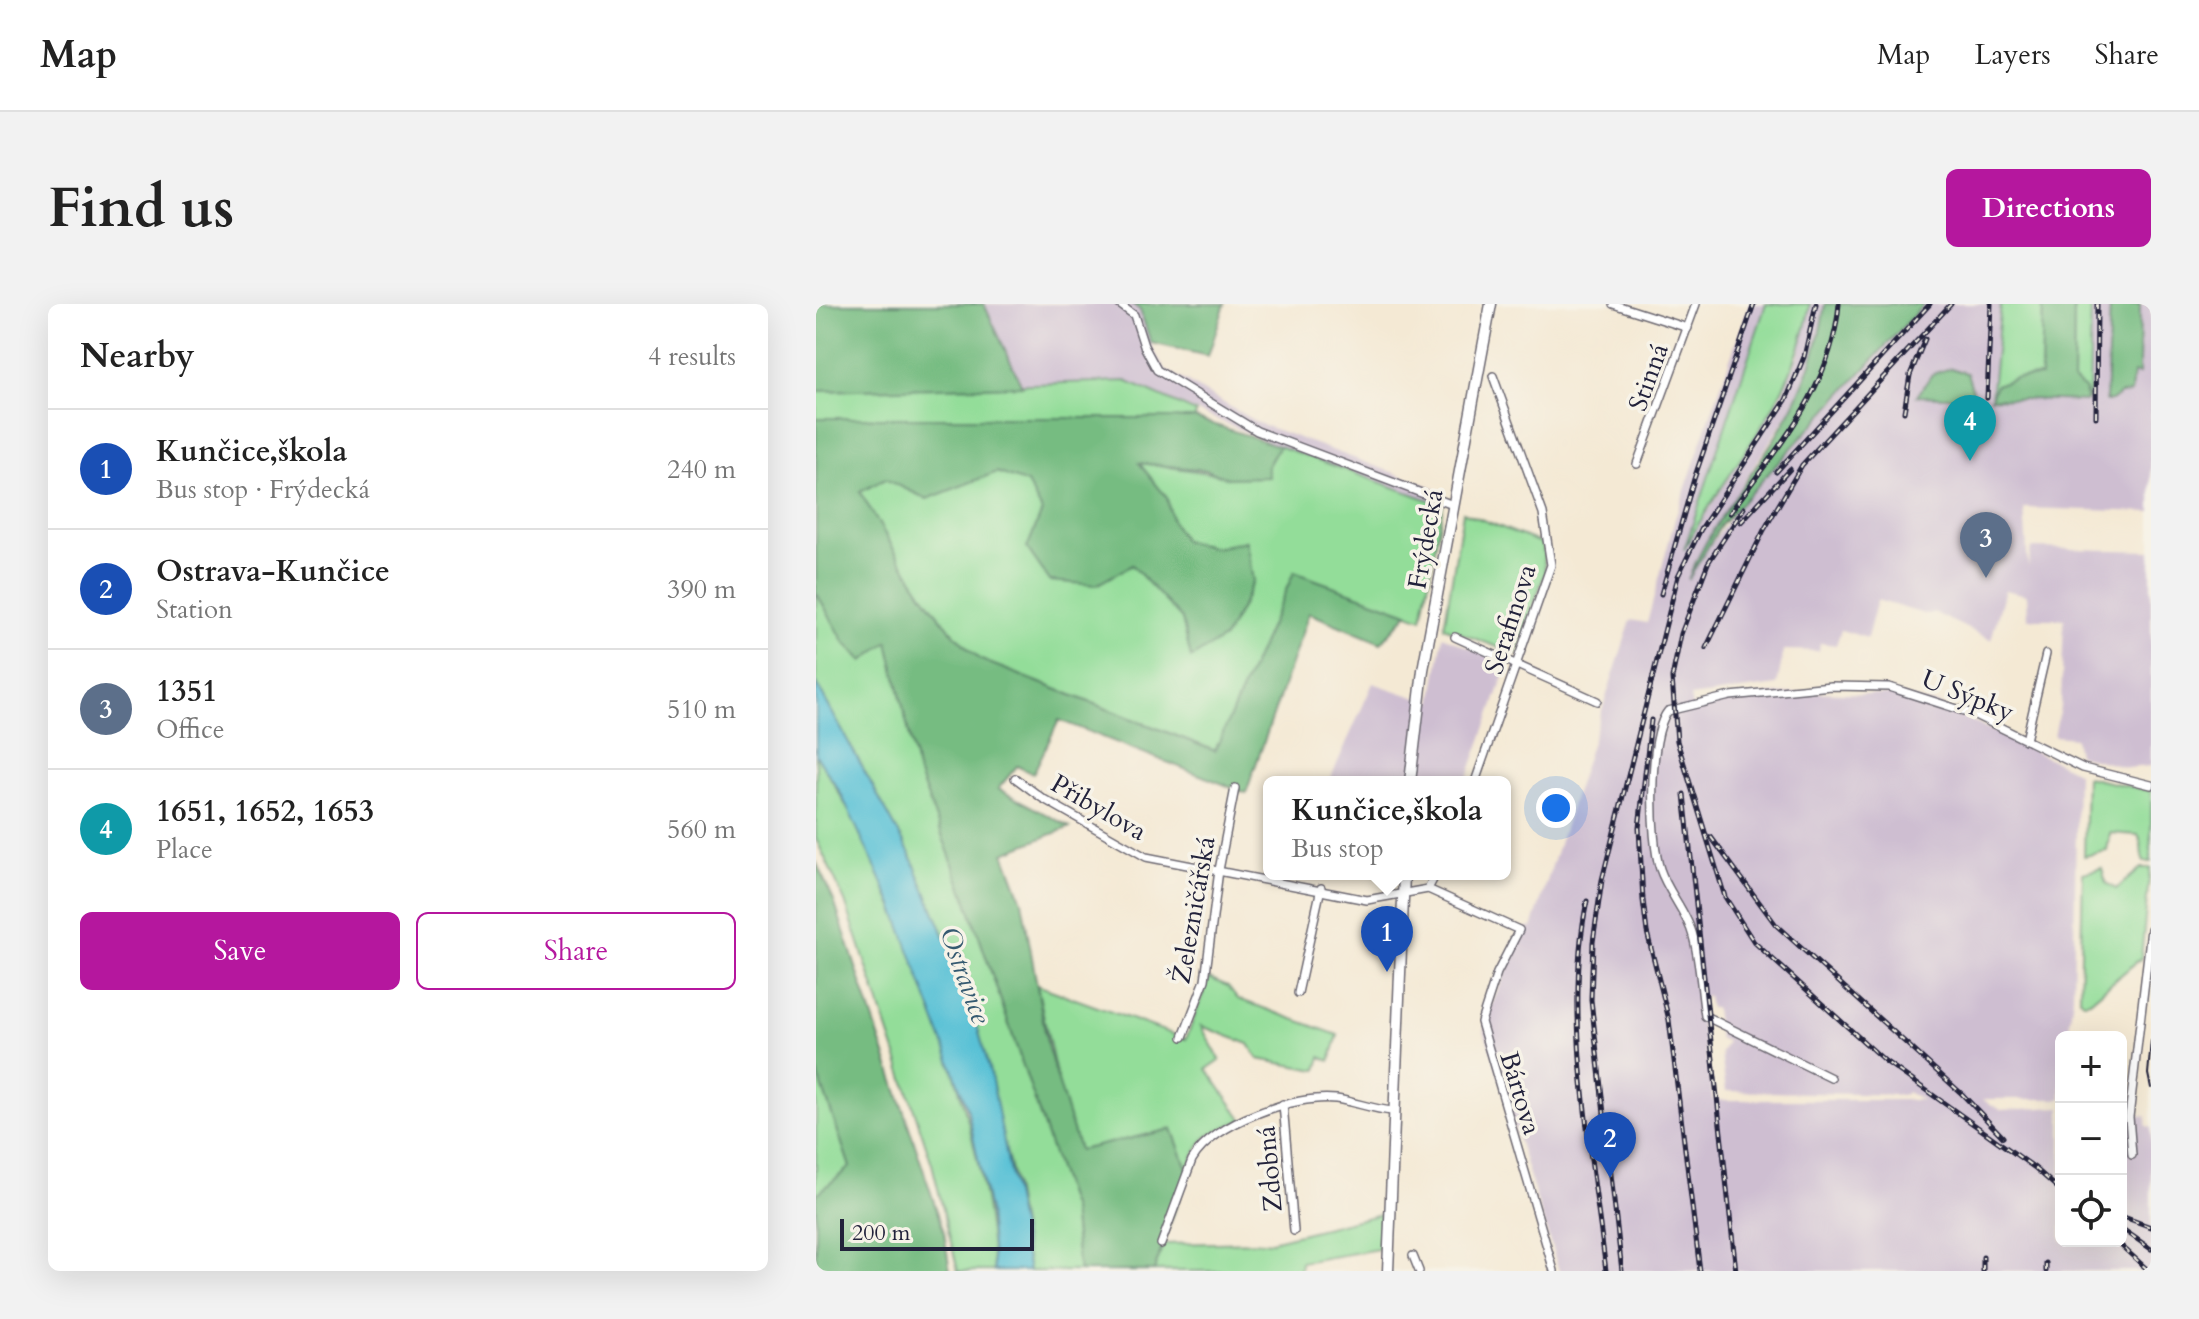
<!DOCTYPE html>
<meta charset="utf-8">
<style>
:root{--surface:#fff;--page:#f2f2f2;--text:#222;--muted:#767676;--line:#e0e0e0;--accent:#b5179e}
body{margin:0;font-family:Cardo,serif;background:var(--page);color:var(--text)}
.controls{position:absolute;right:24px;bottom:24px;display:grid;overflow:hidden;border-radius:12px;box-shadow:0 8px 32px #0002}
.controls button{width:72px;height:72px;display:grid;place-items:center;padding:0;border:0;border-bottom:2px solid var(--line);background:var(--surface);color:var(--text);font:40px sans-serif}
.scale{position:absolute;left:24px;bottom:20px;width:194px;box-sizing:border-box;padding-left:8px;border:4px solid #22223b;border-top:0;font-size:22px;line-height:28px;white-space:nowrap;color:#22223b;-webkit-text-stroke:6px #f7f3e8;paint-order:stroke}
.you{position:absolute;left:740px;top:504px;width:28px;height:28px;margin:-20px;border:6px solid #fff;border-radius:50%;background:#1a73e8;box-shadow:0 0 0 12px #1a73e833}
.badge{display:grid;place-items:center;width:52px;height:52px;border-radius:50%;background:var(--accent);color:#fff;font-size:26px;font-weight:700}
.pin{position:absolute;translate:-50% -66px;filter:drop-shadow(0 2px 4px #0008)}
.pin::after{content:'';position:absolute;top:42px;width:28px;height:24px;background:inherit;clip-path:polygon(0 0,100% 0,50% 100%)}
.popup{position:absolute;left:447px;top:472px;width:248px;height:104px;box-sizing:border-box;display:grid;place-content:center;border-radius:12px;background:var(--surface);filter:drop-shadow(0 2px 6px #0005);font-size:26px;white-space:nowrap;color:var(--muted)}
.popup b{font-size:30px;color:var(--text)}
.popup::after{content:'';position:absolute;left:50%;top:100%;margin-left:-16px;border:16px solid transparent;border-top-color:var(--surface)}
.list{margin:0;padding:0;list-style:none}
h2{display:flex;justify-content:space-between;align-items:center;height:104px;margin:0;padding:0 32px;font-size:34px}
h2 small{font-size:26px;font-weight:400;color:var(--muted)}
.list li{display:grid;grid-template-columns:52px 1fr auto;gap:24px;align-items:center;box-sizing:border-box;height:120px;padding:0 32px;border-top:2px solid var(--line)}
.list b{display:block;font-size:30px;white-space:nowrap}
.list p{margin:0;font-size:26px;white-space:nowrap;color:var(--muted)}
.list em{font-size:26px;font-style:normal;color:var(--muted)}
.actions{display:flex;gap:16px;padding:24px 32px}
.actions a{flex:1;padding:18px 0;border:2px solid var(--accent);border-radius:12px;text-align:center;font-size:28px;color:var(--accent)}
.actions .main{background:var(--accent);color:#fff}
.icon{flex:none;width:44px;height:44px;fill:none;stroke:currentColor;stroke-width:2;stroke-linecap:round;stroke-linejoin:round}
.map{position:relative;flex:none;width:1335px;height:967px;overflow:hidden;border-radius:12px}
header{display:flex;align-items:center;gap:48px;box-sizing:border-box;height:112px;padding:0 40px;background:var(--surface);border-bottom:2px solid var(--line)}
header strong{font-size:38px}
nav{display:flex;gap:44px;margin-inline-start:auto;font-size:28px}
.intro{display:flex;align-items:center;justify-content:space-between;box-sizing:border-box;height:192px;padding:0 48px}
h1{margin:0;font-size:56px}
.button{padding:20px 36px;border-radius:12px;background:var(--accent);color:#fff;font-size:28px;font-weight:700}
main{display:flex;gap:48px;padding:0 48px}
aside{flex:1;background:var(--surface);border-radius:12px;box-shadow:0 8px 32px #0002}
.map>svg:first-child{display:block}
</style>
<header>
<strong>Map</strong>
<nav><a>Map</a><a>Layers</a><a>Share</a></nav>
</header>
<div class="intro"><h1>Find us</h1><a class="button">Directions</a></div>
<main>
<aside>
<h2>Nearby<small>4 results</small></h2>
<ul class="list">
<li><span class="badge" style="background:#1a4fb4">1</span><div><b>Kunčice,škola</b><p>Bus stop · Frýdecká</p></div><em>240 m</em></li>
<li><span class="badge" style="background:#1a4fb4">2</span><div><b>Ostrava-Kunčice</b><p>Station</p></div><em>390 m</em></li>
<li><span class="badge" style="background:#5c6f8a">3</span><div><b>1351</b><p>Office</p></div><em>510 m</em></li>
<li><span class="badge" style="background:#0f9aa8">4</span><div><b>1651, 1652, 1653</b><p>Place</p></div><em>560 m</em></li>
</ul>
<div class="actions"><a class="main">Save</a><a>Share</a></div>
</aside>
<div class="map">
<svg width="1335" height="967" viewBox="0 0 1335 967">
<rect width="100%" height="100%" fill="#f7f3e8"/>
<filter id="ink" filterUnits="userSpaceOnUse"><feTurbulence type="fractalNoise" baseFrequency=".0125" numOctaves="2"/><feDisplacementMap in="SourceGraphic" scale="16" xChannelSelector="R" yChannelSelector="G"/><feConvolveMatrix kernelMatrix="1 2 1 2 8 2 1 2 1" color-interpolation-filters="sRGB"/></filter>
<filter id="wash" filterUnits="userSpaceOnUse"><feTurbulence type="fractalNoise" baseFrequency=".006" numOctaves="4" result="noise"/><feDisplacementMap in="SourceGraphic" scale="32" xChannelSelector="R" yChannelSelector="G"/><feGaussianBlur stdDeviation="1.8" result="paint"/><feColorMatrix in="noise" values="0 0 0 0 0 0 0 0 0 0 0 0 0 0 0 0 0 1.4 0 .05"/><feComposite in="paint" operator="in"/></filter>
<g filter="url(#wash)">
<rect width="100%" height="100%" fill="#f4e9d4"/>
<g fill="#cebed1" fill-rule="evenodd">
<polygon points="168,0 316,0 324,6 337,45 349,65 442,119 619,184 627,201 463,142 310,77 206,82"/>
<path d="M933 0H950L871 240 965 93 983 51 994 0H1009L997 56 978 100 894 230 874 269 924 200 1107 0H1185L1176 94 1272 97 1275 0H1294L1290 97H1295L1317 69 1323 70 1324 0H1335V208L1208 204 1212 263 1215 244 1335 247V462L1312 464 1262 451 1259 434 1238 432 1245 398 1248 315H1212L1211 291 1189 286 1175 336 1119 309 1108 310 1061 296 1051 334 1025 326 1020 341 1004 339 1003 347 968 346 961 381 874 393 876 403 945 391 1000 388 1076 391 1121 400 1261 468 1257 692 1252 733H1245V795H1166L1185 806 1245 803V937H1305V810L1331 812 1330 822 1335 823V967H743L668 726 669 716 710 623 716 624 815 316 831 319 859 215ZM892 692 894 704H899L903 735 911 737 905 749 910 787 1089 791 1091 788 1106 796H897L881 695Z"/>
<polygon points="627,332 692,361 650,478 513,478 557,379 616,399"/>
</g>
<g fill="#93dd99" stroke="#5a806a" stroke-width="2">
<path d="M950 0H994C977 104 914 157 868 246Z"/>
<polygon points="1185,0 1227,0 1225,72 1199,74 1180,81 1175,94"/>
<polygon points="1258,0 1275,0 1273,97 1269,85 1257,76"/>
<polygon points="310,77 380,108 379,114 0,114 0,87"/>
<path d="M463 142 627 201 606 315 478 268 400 447 165 356C112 311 79 246 43 187L69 175 111 195 181 168 212 179 226 207 280 281 316 261 366 315 375 353 409 333 426 302 437 277 429 237 399 244 368 237 356 217 351 194 323 159C367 164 409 174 453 172L451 163Z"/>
<polygon points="647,208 727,240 729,269 700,350 628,323"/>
<polygon points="0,288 29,339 47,357 72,337 102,468 150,594 256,906 263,967 213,967 196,871 151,685 94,550 0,379"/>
<path d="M0 451C39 510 67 577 93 643 135 749 169 853 178 967H142L116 860 29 597 0 535Z"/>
<path d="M1270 473 1335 487V558H1328C1323 549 1328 540 1322 531L1294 529 1291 547 1268 552Z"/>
<polygon points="1286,564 1290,579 1300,585 1325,564 1334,564 1325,654 1274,697 1267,698 1264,694 1267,569"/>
<path d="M393 674 412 682 422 695 522 731 514 757 505 753 501 766 442 755 433 740 385 722 404 756 391 765 427 816C393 829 383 831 372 867L356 825 257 850 221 681 370 735Z"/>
<polygon points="0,764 34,863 0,891"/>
<polygon points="565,910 563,945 485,958 484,967 338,967 345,940 451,938"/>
</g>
<g fill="#76bc81" stroke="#4c6f5e" stroke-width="2">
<polygon points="0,0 168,0 206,82 0,87"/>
<polygon points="316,0 409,0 392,52 335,39 324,6"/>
<path d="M1009 0H1108L905 221 872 276C895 217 938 172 969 117 990 80 1003 42 1009 0Z"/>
<polygon points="1227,0 1258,0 1257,76 1269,85 1270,97 1175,94 1180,81 1199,74 1225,72"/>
<polygon points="1294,0 1324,0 1323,70 1317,69 1315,89 1304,90 1295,97 1290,97"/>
<polygon points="1135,64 1151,69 1159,94 1101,92 1116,70"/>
<path d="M0 114H379L463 142 451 163 453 173 412 174 390 166 323 159 351 194 356 217 368 237 399 244 430 237 437 277 426 302 409 333 375 354 366 315 316 261 280 281 234 277 211 244 226 207 211 179 181 168 111 195 69 175 44 188C79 246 112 311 165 356L399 447 478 268 592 309 565 339 493 309 430 489 243 416 217 470 201 462 182 485 254 523 188 549 206 597 232 744 263 846 356 825 372 867 338 967H263L256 906 150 594 102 468 72 338 47 357 29 339 0 288Z"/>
<polygon points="0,558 18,597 128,928 134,967 0,967 0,891 34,863 0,764"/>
</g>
<polygon fill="#59c1d6" stroke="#3e7288" stroke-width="2" points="0,379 94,550 151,685 175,771 213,967 178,967 173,907 151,803 76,599 24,488 0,451"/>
</g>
<g filter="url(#ink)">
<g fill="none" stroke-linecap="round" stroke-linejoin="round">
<g stroke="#6c6871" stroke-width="10">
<g id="minor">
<polyline points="303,0 318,11 328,42 341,66 441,127 637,201"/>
<polyline points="797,0 872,24"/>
<polyline points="821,160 880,0"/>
<polyline points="639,333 781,397"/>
<polyline points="1210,436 1230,350"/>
<polyline points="199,474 226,494 330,553 551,596 612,585 703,626 681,669 665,718 738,967"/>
<polyline points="659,478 735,261 727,209 677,72"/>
<polyline points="612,585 620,570"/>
<polyline points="482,689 505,584"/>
<polyline points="367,733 389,676 403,566 419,484"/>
<path d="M1015 774 889 712C885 685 884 658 877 632 871 608 852 589 844 565 834 536 832 431 852 407L914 392 1015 382 1073 383 1157 410 1267 464 1335 481"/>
<polyline points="467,800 478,927"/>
<polyline points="1316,851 1313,813 1335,625"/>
<path d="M345 940 376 856C397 819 479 790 520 795 539 798 556 805 576 807"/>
<polyline points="597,952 603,967"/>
</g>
</g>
<g stroke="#6c6871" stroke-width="13">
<g id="secondary">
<polyline points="594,478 607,366 675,0"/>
<polyline points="572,967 588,570"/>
</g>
</g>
<use href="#minor" stroke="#fff" stroke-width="7"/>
<use href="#secondary" stroke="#fff" stroke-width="10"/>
<polyline stroke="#22223b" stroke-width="2" points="1335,737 1332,770 1335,784"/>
<g stroke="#22223b" stroke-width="5">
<g id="rail">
<polyline points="1171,94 1175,0"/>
<polyline points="1088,108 1094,71 1109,35"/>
<polyline points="1280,113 1281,0"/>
<polyline points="960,168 1114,0"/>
<polyline points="928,204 892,259 865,330 856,374 861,437 909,593 938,638 1069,757 1219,864 1245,887"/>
<path d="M914 209C961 143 1016 85 1023 0"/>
<polyline points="925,218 974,165"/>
<polyline points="845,290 878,175 938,0"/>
<polyline points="890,344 948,226 986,161 1135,0"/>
<polyline points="835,416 823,524 827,596 831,628 853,716 884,967"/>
<polyline points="868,490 920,967"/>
<polyline points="895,533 960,621 1146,790 1187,833"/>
<path d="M771 597C747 713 776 850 790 967"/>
<polyline points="1305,912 1335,923"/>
<polyline points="1305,924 1335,945"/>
<polyline points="1300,937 1333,967"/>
<polyline points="806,967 775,696 777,638 786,576 862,272 885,225 970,96 988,53 1000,0"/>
<polyline points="1167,967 1167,953"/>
<polyline points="1230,967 1230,959"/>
</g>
</g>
<use href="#rail" stroke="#f7f3e8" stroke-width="2" stroke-dasharray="6" stroke-linecap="butt"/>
</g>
</g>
<g text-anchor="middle" stroke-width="7" stroke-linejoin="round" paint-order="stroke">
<g font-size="26" fill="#22223b" stroke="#f7f3e8">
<text transform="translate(832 73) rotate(-70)" y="9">Stinná</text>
<text transform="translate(609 235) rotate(-80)" y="9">Frýdecká</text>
<text transform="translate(694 315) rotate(-72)" y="9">Serafinova</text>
<text transform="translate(1152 391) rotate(22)" y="9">U Sýpky</text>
<text transform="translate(283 503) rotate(30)" y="9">Přibylova</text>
<text transform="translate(377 606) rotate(-80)" y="9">Železničářská</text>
<text transform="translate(705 789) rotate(73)" y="9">Bártova</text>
<text transform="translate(453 865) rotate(-95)" y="9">Zdobná</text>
</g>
<g font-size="28" font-style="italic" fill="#355a71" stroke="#f7f3e8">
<text transform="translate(150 671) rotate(70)" y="10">Ostravice</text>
</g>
</g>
</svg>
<div class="controls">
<button>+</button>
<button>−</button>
<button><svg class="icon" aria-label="locate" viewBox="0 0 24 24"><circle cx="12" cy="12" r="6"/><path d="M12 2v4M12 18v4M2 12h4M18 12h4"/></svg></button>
</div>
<div class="scale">200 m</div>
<div class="you"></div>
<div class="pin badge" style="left:571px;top:668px;background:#1a4fb4">1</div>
<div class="popup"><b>Kunčice,škola</b>Bus stop</div>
<div class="pin badge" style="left:794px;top:874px;background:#1a4fb4">2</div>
<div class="pin badge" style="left:1170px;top:274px;background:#5c6f8a">3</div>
<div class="pin badge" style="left:1154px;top:157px;background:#0f9aa8">4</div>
</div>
</main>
